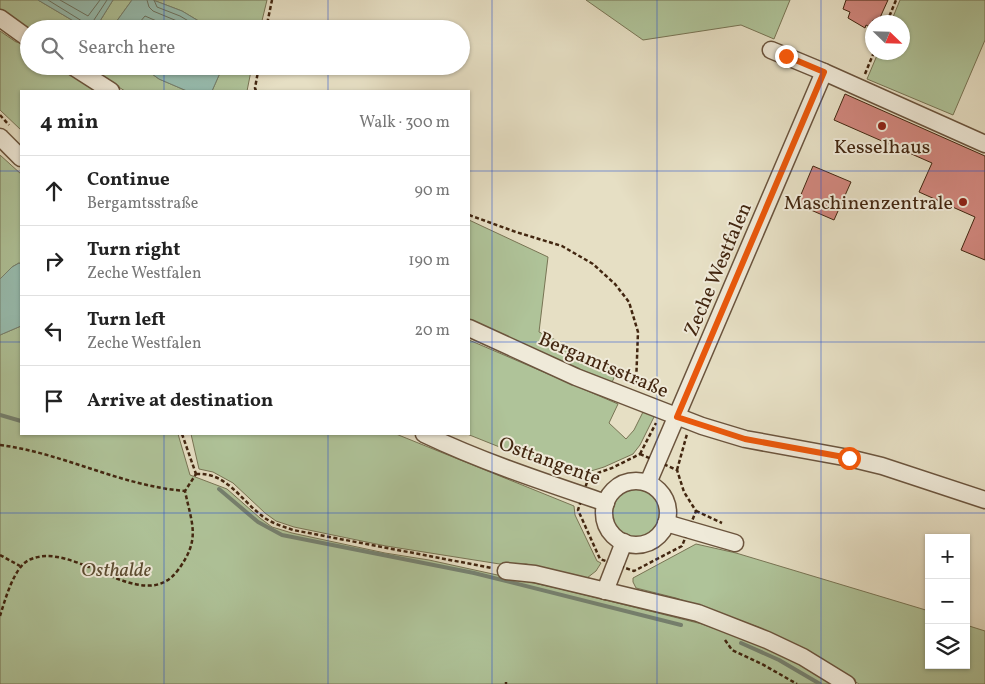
<!DOCTYPE html>
<meta charset="utf-8">
<style>
:root{--surface:#fff;--page:#f6f6f6;--text:#222;--muted:#767676;--line:#e0e0e0}
body{margin:0;font-family:Vollkorn,serif;background:var(--page);color:var(--text)}
.controls{position:absolute;right:15px;bottom:15px;display:grid;overflow:hidden;border-radius:0px;box-shadow:0 1px 4px #0004}
.controls button{width:45px;height:45px;display:grid;place-items:center;padding:0;border:0;border-bottom:1px solid var(--line);background:var(--surface);color:var(--text);font:25px sans-serif}
.compass{position:absolute;left:865px;top:15px;width:45px;height:45px;border-radius:50%;background:var(--surface);box-shadow:0 1px 4px #0004;rotate:113deg}
.stop{position:absolute;width:15px;height:15px;margin:-11px;border:4px solid #ea580c;border-radius:50%;background:#fff}
.stop.end{background:#ea580c;border-color:#fff;box-shadow:0 1px 5px #0008}
.list{margin:0;padding:0;list-style:none}
h2{display:flex;justify-content:space-between;align-items:center;height:65px;margin:0;padding:0 20px;font-size:21px}
h2 small{font-size:16px;font-weight:400;color:var(--muted)}
.list li{display:grid;grid-template-columns:32px 1fr auto;gap:15px;align-items:center;box-sizing:border-box;height:70px;padding:0 20px;border-top:1px solid var(--line)}
.list b{display:block;font-size:19px;white-space:nowrap}
.list p{margin:0;font-size:16px;white-space:nowrap;color:var(--muted)}
.list em{font-size:16px;font-style:normal;color:var(--muted)}
.icon{flex:none;width:28px;height:28px;fill:none;stroke:currentColor;stroke-width:2;stroke-linecap:round;stroke-linejoin:round}
.map{position:relative;flex:none;width:985px;height:684px;overflow:hidden}
.search{position:absolute;background:var(--surface);box-shadow:0 1px 4px #0004;left:20px;top:20px;width:450px;height:55px;display:flex;align-items:center;gap:12px;box-sizing:border-box;padding:0 18px;border-radius:28px;color:var(--muted);font-size:19px}
.panel{position:absolute;background:var(--surface);box-shadow:0 1px 4px #0004;left:20px;top:90px;width:450px;height:345px;border-radius:0px}
.map>svg:first-child{display:block}
</style>
<div class="map">
<svg width="985" height="684" viewBox="0 0 985 684">
<rect width="100%" height="100%" fill="#e6dfc4"/>
<filter id="stains"><feTurbulence type="fractalNoise" baseFrequency=".004" numOctaves="4"/><feColorMatrix values="0 0 0 0 .2 0 0 0 0 .09 0 0 0 0 .02 0 0 0 .5 -.17"/></filter>
<radialGradient id="worn" r=".72"><stop offset=".6" stop-color="#630" stop-opacity="0"/><stop offset="1" stop-color="#630" stop-opacity=".3"/></radialGradient>
<g fill="#afc399" stroke="#787454">
<polygon points="0,0 38,0 87,29 29,29 29,31 0,12"/>
<polygon points="113,0 132,0 111,29 95,29"/>
<polygon points="153,0 267,0 260,29 212,29 182,11"/>
<polygon points="586,0 790,0 774,39 741,25 643,40"/>
<polygon points="900,0 985,0 985,40 953,115 867,79 878,53 902,52 902,22 891,22"/>
<polygon points="0,31 16,42 25,42 29,45 29,66 62,66 100,91 21,91 21,130 0,110"/>
<polygon points="85,66 141,66 159,79 187,91 125,91"/>
<polygon points="223,66 252,66 247,91 212,91"/>
<polygon points="0,155 21,174 21,264 19,263 12,267 0,279"/>
<polygon points="469,220 548,257 539,332 610,366 615,376 612,382 579,369 469,319"/>
<polygon points="21,326 21,434 178,434 190,475 227,489 260,518 272,527 292,533 385,553 429,560 561,589 702,624 766,647 800,664 831,684 0,684 0,335"/>
<polygon points="469,340 618,404 609,423 626,439 634,430 644,410 656,413 640,445 633,454 604,467 591,471 564,468 532,460 467,434 469,434"/>
<polygon points="191,434 396,434 574,506 575,515 597,561 601,563 596,571 587,578 526,564 506,565 386,546 294,527 276,521 265,513 233,483 213,472 199,469"/>
<circle cx="636" cy="513" r="26"/>
<polygon points="696,544 736,553 929,611 929,665 966,665 966,625 985,631 985,684 859,684 804,650 758,627 676,598 636,588 633,582 633,578"/>
</g>
<g fill="#97bdb0" stroke="#758170">
<polygon points="38,0 113,0 95,29 87,29"/>
<polygon points="132,0 153,0 182,11 212,29 111,29"/>
<polygon points="141,66 223,66 212,91 187,91 159,79"/>
<polygon points="19,263 21,264 21,326 0,335 0,279 12,267"/>
</g>
<g fill="none" stroke-linecap="round" stroke-linejoin="round">
<g stroke="#6c7260" stroke-width="1">
<polyline points="48,0 90,26 107,0"/>
<polyline points="60,0 88,16 100,0"/>
<polyline points="147,0 149,7 153,11 177,21 190,29"/>
<polyline points="154,0 157,7 180,16 202,29"/>
<polyline points="134,29 145,16 175,29"/>
</g>
<g stroke="#758170" stroke-width="4">
<polyline points="0,415 21,421"/>
<polyline points="219,489 258,522 282,535 474,573 681,625"/>
<polyline points="741,643 779,660 820,684"/>
</g>
</g>
<g fill="#d1877e" stroke="#422610">
<polygon points="846,0 888,0 878,22 873,20 870,27 866,25 865,28 848,18 850,12 843,9"/>
<polygon points="845,94 985,156 985,260 961,250 975,217 919,192 932,163 834,120"/>
<polygon points="813,166 851,182 834,220 797,204"/>
</g>
<g fill="none" stroke-linecap="round" stroke-linejoin="round">
<g stroke="#6b543d" stroke-width="19">
<g id="minor">
<polyline points="0,18 29,39"/>
<polyline points="771,50 824,72"/>
<polyline points="72,66 111,91"/>
<polyline points="0,137 21,158"/>
<polyline points="469,328 576,377 702,426 745,439 849,458 882,466 985,500"/>
<path d="M424 434C483 462 544 482 606 503"/>
<circle cx="636" cy="513" r="32"/>
<polyline points="648,483 824,72 985,144"/>
<polyline points="666,523 735,543"/>
<polyline points="506,571 535,574 698,613 767,640 803,657 847,684"/>
<polyline points="605,591 624,542"/>
</g>
</g>
<g stroke="#422610" stroke-width="2.5" stroke-dasharray="4 2.5" stroke-linecap="butt">
<polyline points="887,22 896,0"/>
<polyline points="266,29 272,0"/>
<polyline points="865,74 874,52"/>
<polyline points="256,91 255,88 259,66"/>
<polyline points="0,115 9,125"/>
<polyline points="469,215 516,232 562,246 593,264 615,284 629,302 638,332 636,384"/>
<polyline points="182,434 196,474"/>
<path d="M0 445C63 453 121 486 185 491"/>
<polyline points="640,454 656,423"/>
<polygon points="640,454 677,470 684,492 696,511 682,546 634,571 600,559 578,510 589,476 612,468"/>
<polyline points="559,470 589,476"/>
<polyline points="677,470 687,434"/>
<path d="M196 474C226 472 240 499 261 515 270 523 282 526 293 530L492 568"/>
<polyline points="696,511 722,523"/>
<polyline points="0,555 20,566"/>
<path d="M0 616C5 600 14 567 29 560 74 538 143 618 178 570 201 539 192 525 185 491L196 474"/>
<polyline points="725,640 732,650 762,664 797,684"/>
<polyline points="506,684 506,682"/>
</g>
<use href="#minor" stroke="#efead9" stroke-width="16"/>
</g>
<g fill="none" stroke-linecap="round" stroke-linejoin="round">
<polyline stroke="#ea580c" stroke-width="6" points="786,56 824,72 677,417 745,439 849,458"/>
</g>
<path fill="none" stroke="#1d4ed8" stroke-width="1" stroke-opacity="0.55" d="M164 0V29M328 0V29M492 0V684M657 0V684M821 0V684M164 66V91M328 66V91M0 171H21M469 171H985M0 342H21M469 342H985M164 434V684M328 434V684M0 513H985"/>
<g fill="#8f2418" stroke="#efead9" stroke-width="2">
<circle cx="882" cy="126" r="5"/>
<circle cx="963" cy="202" r="5"/>
</g>
<g text-anchor="middle" stroke-width="4" stroke-linejoin="round" paint-order="stroke">
<g font-size="20" fill="#422610" stroke="#efead9">
<text x="882" y="153">Kesselhaus</text>
<text x="953" y="209" text-anchor="end">Maschinenzentrale</text>
</g>
<g font-size="20" fill="#422610" stroke="#efead9">
<text transform="translate(717 269) rotate(-67)" y="7">Zeche Westfalen</text>
<text transform="translate(604 364) rotate(23)" y="7">Bergamtsstraße</text>
<text transform="translate(550 460) rotate(20)" y="7">Osttangente</text>
</g>
<g font-size="20" font-style="italic" fill="#5d4d32" stroke="#efead9">
<text x="116" y="576">Osthalde</text>
</g>
</g>
<rect width="100%" height="100%" filter="url(#stains)"/>
<rect width="100%" height="100%" fill="url(#worn)"/>
</svg>
<div class="controls">
<button>+</button>
<button>−</button>
<button><svg class="icon" aria-label="layers" viewBox="0 0 24 24"><path d="M12 4l9 5-9 5-9-5zM3 14l9 5 9-5"/></svg></button>
</div>
<svg class="compass" viewBox="-18 -18 36 36"><path d="M0-13l5 13h-10z" fill="#e53935"/><path d="M0 13l5-13h-10z" fill="#767676"/></svg>
<div class="stop" style="left:849px;top:458px"></div>
<div class="stop end" style="left:786px;top:56px"></div>
<div class="search"><svg class="icon" aria-label="search" viewBox="0 0 24 24"><circle cx="10" cy="10" r="6"/><path d="M15 15l6 6"/></svg>Search here</div>
<section class="panel">
<h2>4 min<small>Walk · 300 m</small></h2>
<ul class="list">
<li><svg class="icon" aria-label="ahead" viewBox="0 0 24 24"><path d="M12 20V5M6 11l6-6 6 6"/></svg><div><b>Continue</b><p>Bergamtsstraße</p></div><em>90 m</em></li>
<li><svg class="icon" aria-label="right" viewBox="0 0 24 24"><path d="M7 20v-9h11M14 6l5 5-5 5"/></svg><div><b>Turn right</b><p>Zeche Westfalen</p></div><em>190 m</em></li>
<li><svg class="icon" aria-label="left" viewBox="0 0 24 24"><path d="M17 20v-9H6M10 6l-5 5 5 5"/></svg><div><b>Turn left</b><p>Zeche Westfalen</p></div><em>20 m</em></li>
<li><svg class="icon" aria-label="arrive" viewBox="0 0 24 24"><path d="M6 21V4h12l-3 4 3 4H6"/></svg><div><b>Arrive at destination</b></div></li>
</ul>
</section>
</div>
